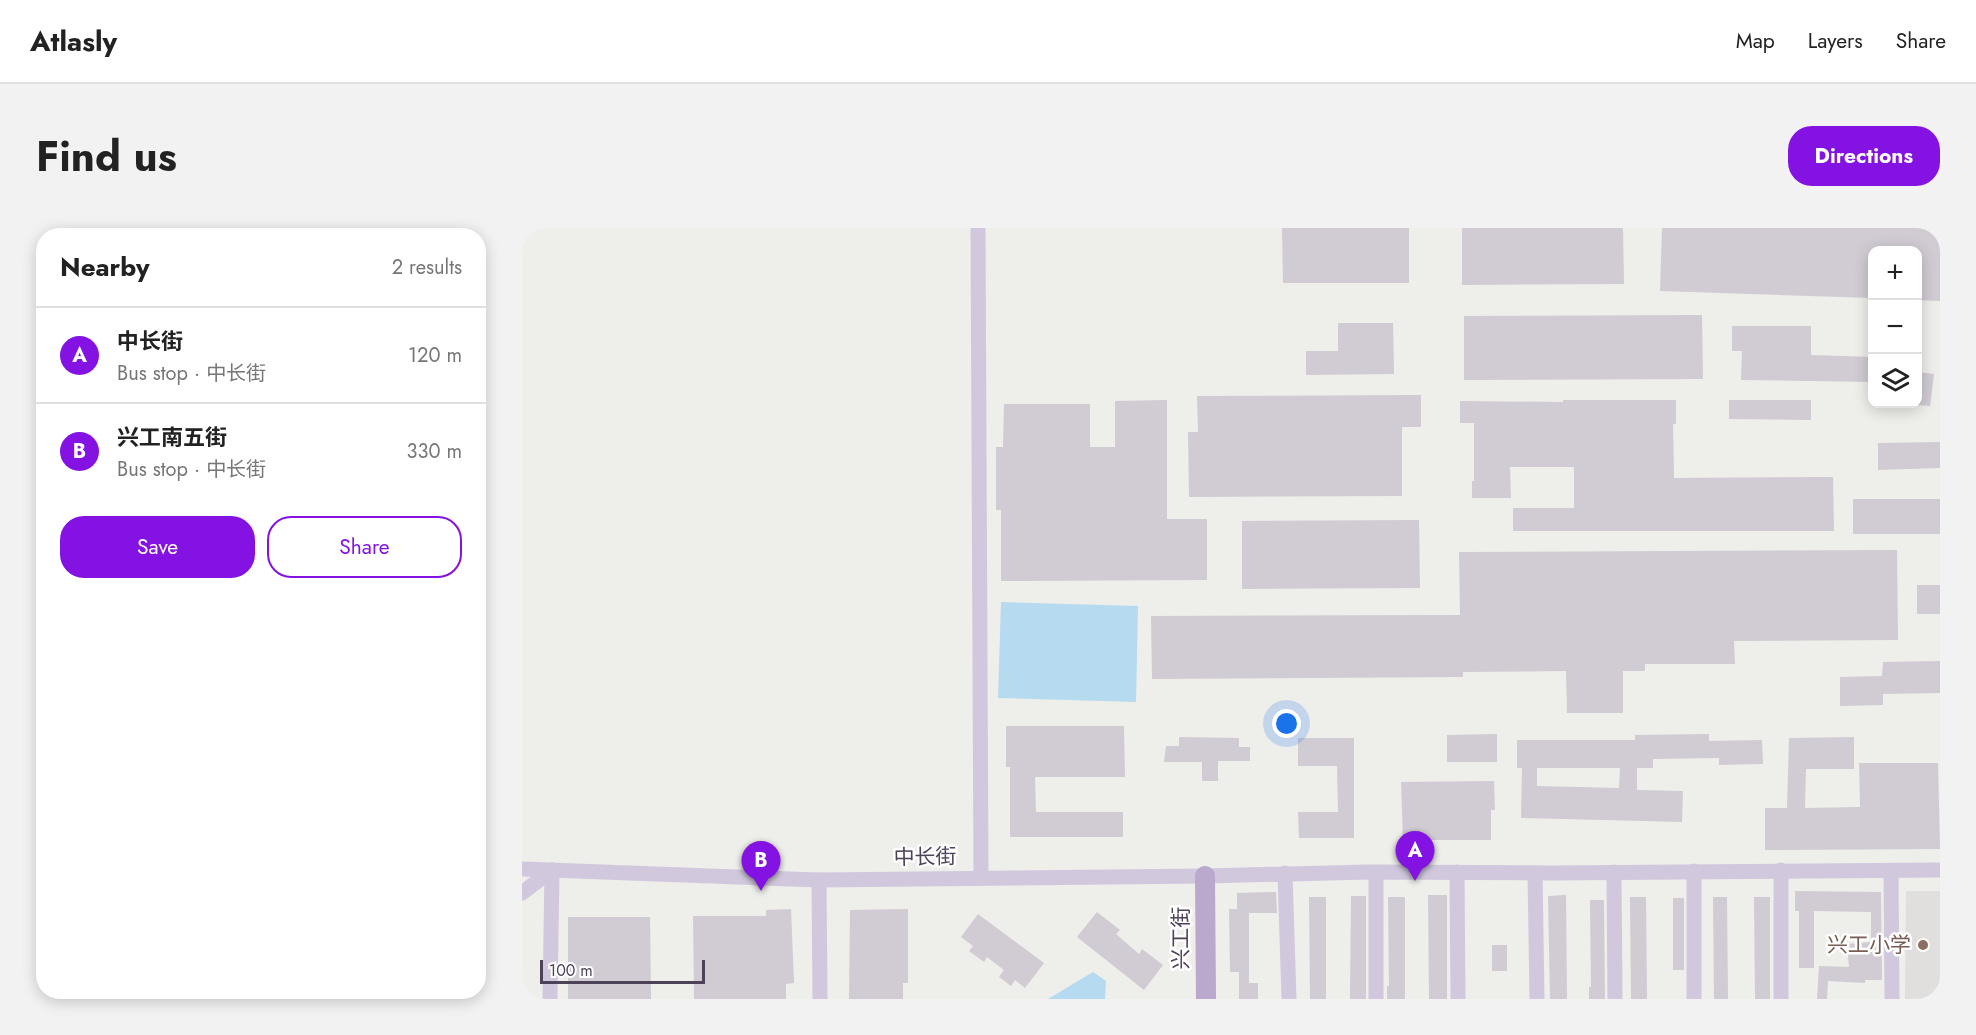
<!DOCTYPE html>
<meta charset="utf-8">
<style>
:root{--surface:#fff;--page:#f2f2f2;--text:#222;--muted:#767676;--line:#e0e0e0;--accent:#8412e2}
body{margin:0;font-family:Jost,"Noto Sans SC",sans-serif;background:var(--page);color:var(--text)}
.controls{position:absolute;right:18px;top:18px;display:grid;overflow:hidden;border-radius:12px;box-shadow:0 3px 15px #0003}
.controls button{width:54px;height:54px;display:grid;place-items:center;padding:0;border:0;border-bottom:2px solid var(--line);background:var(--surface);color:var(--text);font:30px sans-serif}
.scale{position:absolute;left:18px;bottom:15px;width:165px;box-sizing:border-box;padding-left:6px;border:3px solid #4d4359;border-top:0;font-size:16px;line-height:21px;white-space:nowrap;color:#4d4359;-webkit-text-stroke:4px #fff;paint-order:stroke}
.you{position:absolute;left:765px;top:496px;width:21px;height:21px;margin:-15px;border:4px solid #fff;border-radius:50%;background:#1a73e8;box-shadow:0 0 0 9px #1a73e833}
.badge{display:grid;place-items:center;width:39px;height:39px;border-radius:50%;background:var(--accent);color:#fff;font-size:20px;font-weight:700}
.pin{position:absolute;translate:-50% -50px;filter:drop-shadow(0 2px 3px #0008)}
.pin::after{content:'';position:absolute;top:32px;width:21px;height:18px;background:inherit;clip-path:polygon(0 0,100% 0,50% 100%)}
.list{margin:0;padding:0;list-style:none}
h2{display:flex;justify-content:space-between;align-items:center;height:78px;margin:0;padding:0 24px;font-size:26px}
h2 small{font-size:20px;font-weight:400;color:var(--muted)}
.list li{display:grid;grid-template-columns:39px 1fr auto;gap:18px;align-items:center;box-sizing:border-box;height:96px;padding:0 24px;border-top:2px solid var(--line)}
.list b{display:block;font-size:22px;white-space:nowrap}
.list p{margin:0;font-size:20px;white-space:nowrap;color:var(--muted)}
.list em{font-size:20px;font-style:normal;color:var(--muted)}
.actions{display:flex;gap:12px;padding:18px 24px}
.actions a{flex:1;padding:14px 0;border:2px solid var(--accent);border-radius:24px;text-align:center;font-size:21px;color:var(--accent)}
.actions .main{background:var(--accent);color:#fff}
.icon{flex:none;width:33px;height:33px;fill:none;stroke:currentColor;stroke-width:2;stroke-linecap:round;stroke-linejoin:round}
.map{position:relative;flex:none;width:1418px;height:771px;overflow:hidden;border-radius:24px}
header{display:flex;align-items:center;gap:36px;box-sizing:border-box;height:84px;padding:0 30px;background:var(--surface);border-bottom:2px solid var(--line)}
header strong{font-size:28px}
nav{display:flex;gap:33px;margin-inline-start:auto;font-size:21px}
.intro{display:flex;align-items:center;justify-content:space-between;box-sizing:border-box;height:144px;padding:0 36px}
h1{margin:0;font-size:42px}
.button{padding:15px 27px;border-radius:24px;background:var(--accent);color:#fff;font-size:21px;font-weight:700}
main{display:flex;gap:36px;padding:0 36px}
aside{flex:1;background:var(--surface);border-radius:24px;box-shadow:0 3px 15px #0003}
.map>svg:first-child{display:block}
</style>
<header>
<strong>Atlasly</strong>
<nav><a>Map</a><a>Layers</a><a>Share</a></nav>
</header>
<div class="intro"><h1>Find us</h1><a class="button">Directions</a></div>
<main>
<aside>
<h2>Nearby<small>2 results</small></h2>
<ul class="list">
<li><span class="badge">A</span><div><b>中长街</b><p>Bus stop · 中长街</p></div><em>120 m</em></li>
<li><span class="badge">B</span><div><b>兴工南五街</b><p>Bus stop · 中长街</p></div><em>330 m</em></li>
</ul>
<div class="actions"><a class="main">Save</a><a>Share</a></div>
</aside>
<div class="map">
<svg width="1418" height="771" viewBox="0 0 1418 771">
<rect width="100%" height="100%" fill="#eeeeeb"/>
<polygon fill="#e0dfdd" points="1384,663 1418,663 1418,771 1383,771"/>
<g fill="#b6daef">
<polygon points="479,374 616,378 614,474 476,470"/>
<polygon points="571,744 584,753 583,771 526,771"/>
</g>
<g fill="#d1cbd3" fill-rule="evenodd">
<polygon points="760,0 887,0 887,55 761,55"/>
<polygon points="940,0 1101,0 1102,56 940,57"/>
<polygon points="1140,0 1418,0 1418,73 1395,72 1395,22 1350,22 1350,70 1138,63"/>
<polygon points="1180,87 1181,151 942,152 942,88"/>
<polygon points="816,95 871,95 872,146 784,147 784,123 816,123"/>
<polygon points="1210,98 1289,98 1289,127 1350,129 1350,154 1219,152 1220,123 1210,123"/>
<polygon points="1395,144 1412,146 1408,178 1395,177"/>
<polygon points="899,167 899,199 880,199 880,268 667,269 666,204 676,204 675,168"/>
<polygon points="645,172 645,291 685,291 685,352 479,353 479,282 474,282 474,219 481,219 482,176 568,176 568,219 593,219 593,173"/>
<polygon points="1041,172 1154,172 1154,196 1151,196 1152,250 1311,249 1312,303 991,303 991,280 1052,280 1052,239 988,239 989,270 950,270 950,253 952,253 952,195 938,195 938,173 1041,174"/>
<polygon points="1207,172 1289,172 1289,192 1207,191"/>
<polygon points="1418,214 1418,240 1356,242 1356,215"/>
<rect x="1331" y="271" width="87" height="35"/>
<polygon points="897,292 898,360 720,361 720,293"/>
<polygon points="1375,322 1376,412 1212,413 1213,436 1123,436 1123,443 1101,443 1101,485 1045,485 1044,443 941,444 941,449 630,451 629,388 938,387 937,324"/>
<rect x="1395" y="357" width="23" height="29"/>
<polygon points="1418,433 1418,465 1361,466 1361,477 1318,478 1318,449 1360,448 1361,434"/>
<polygon points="484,498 602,498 603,549 513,549 514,584 601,584 601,609 488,609 488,539 484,539"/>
<polygon points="975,506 975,534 925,534 925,507"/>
<path d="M1187 506V513L1240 512 1241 536 1197 537V530L1131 531V540H1115V562L1161 563 1160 594 999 590 1000 540H995V512H1113V507ZM1015 540H1098L1097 560 1015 558Z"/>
<polygon points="657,509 717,510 717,519 728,519 728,533 696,533 696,553 680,553 680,534 642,534 644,518 657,518"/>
<polygon points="1332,509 1332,541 1284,541 1283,580 1338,579 1337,535 1416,535 1418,621 1243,622 1243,580 1265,580 1267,510"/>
<polygon points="776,510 832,510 832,610 777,610 776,584 816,584 815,538 776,538"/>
<polygon points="972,553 973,582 969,582 969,612 881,612 879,554"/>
<polygon points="1273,663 1359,664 1360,752 1343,752 1343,755 1306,753 1305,771 1295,771 1297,738 1327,739 1325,716 1349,714 1349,684 1292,683 1292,740 1277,740 1277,683 1273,683"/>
<polygon points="754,664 755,685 727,685 727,755 736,755 736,771 717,771 717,744 708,744 707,681 715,681 715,665"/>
<polygon points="906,667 925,667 925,771 907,771"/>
<polygon points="1044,667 1045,771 1028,771 1026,668"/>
<polygon points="829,668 844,668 844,771 828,771"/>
<polygon points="787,669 804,669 804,771 788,771"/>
<polygon points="866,669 883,669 883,771 865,771 865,758 867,758"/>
<polygon points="1108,669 1124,669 1125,771 1109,771"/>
<polygon points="1191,669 1205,669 1206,771 1192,771"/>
<polygon points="1232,669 1248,669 1248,771 1233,771"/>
<rect x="1151" y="670" width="11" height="72"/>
<polygon points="1068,672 1082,672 1083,771 1067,771 1067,759 1069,759"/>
<polygon points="269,681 272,755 264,756 264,771 172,771 171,688 244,688 244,682"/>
<polygon points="386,681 386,755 381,755 381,771 327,771 328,682"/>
<polygon points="575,684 598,702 594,706 617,726 620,721 641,737 622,762 555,709"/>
<polygon points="456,686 522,735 503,760 493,752 489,758 477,749 482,742 465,729 462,734 447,723 451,718 439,709"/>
<polygon points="46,689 128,689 129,771 46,771"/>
<rect x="970" y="717" width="15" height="26"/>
</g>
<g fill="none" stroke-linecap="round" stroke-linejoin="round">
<g stroke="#d1c8dd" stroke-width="15">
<polyline points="456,0 459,650"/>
<polyline points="0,641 297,652 683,648 846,644 1029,645 1418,642"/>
<polyline points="1259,642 1259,771"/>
<polyline points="1172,643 1172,771"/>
<polyline points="1369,643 1370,771"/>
<polyline points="854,644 854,771"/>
<polyline points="935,644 936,771"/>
<polyline points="1092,644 1093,771"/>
<polyline points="763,645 767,771"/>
<polyline points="1013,645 1015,771"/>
<polyline points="297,652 298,771"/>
<polyline points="0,665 30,642"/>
<polyline points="28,771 30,642"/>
</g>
<polyline stroke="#baa9cc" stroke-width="20" points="683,648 684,771"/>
</g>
<circle fill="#8d6e63" stroke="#fff" stroke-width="2" cx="1401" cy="717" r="6"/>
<g text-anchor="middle" stroke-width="5" stroke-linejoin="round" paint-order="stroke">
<g font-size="21" fill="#4d4359" stroke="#fff">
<text transform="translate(403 629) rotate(-1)" y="7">中长街</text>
<text transform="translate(659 710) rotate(-90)" y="7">兴工街</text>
</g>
<g font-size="21" fill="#785e54" stroke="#fff" text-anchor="end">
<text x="1389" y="724">兴工小学</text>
</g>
</g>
</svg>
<div class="controls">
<button>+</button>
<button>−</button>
<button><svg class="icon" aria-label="layers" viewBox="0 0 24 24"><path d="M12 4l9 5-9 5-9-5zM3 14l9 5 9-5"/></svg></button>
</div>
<div class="scale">100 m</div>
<div class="you"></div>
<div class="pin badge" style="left:893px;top:653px">A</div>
<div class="pin badge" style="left:239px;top:663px">B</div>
</div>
</main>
